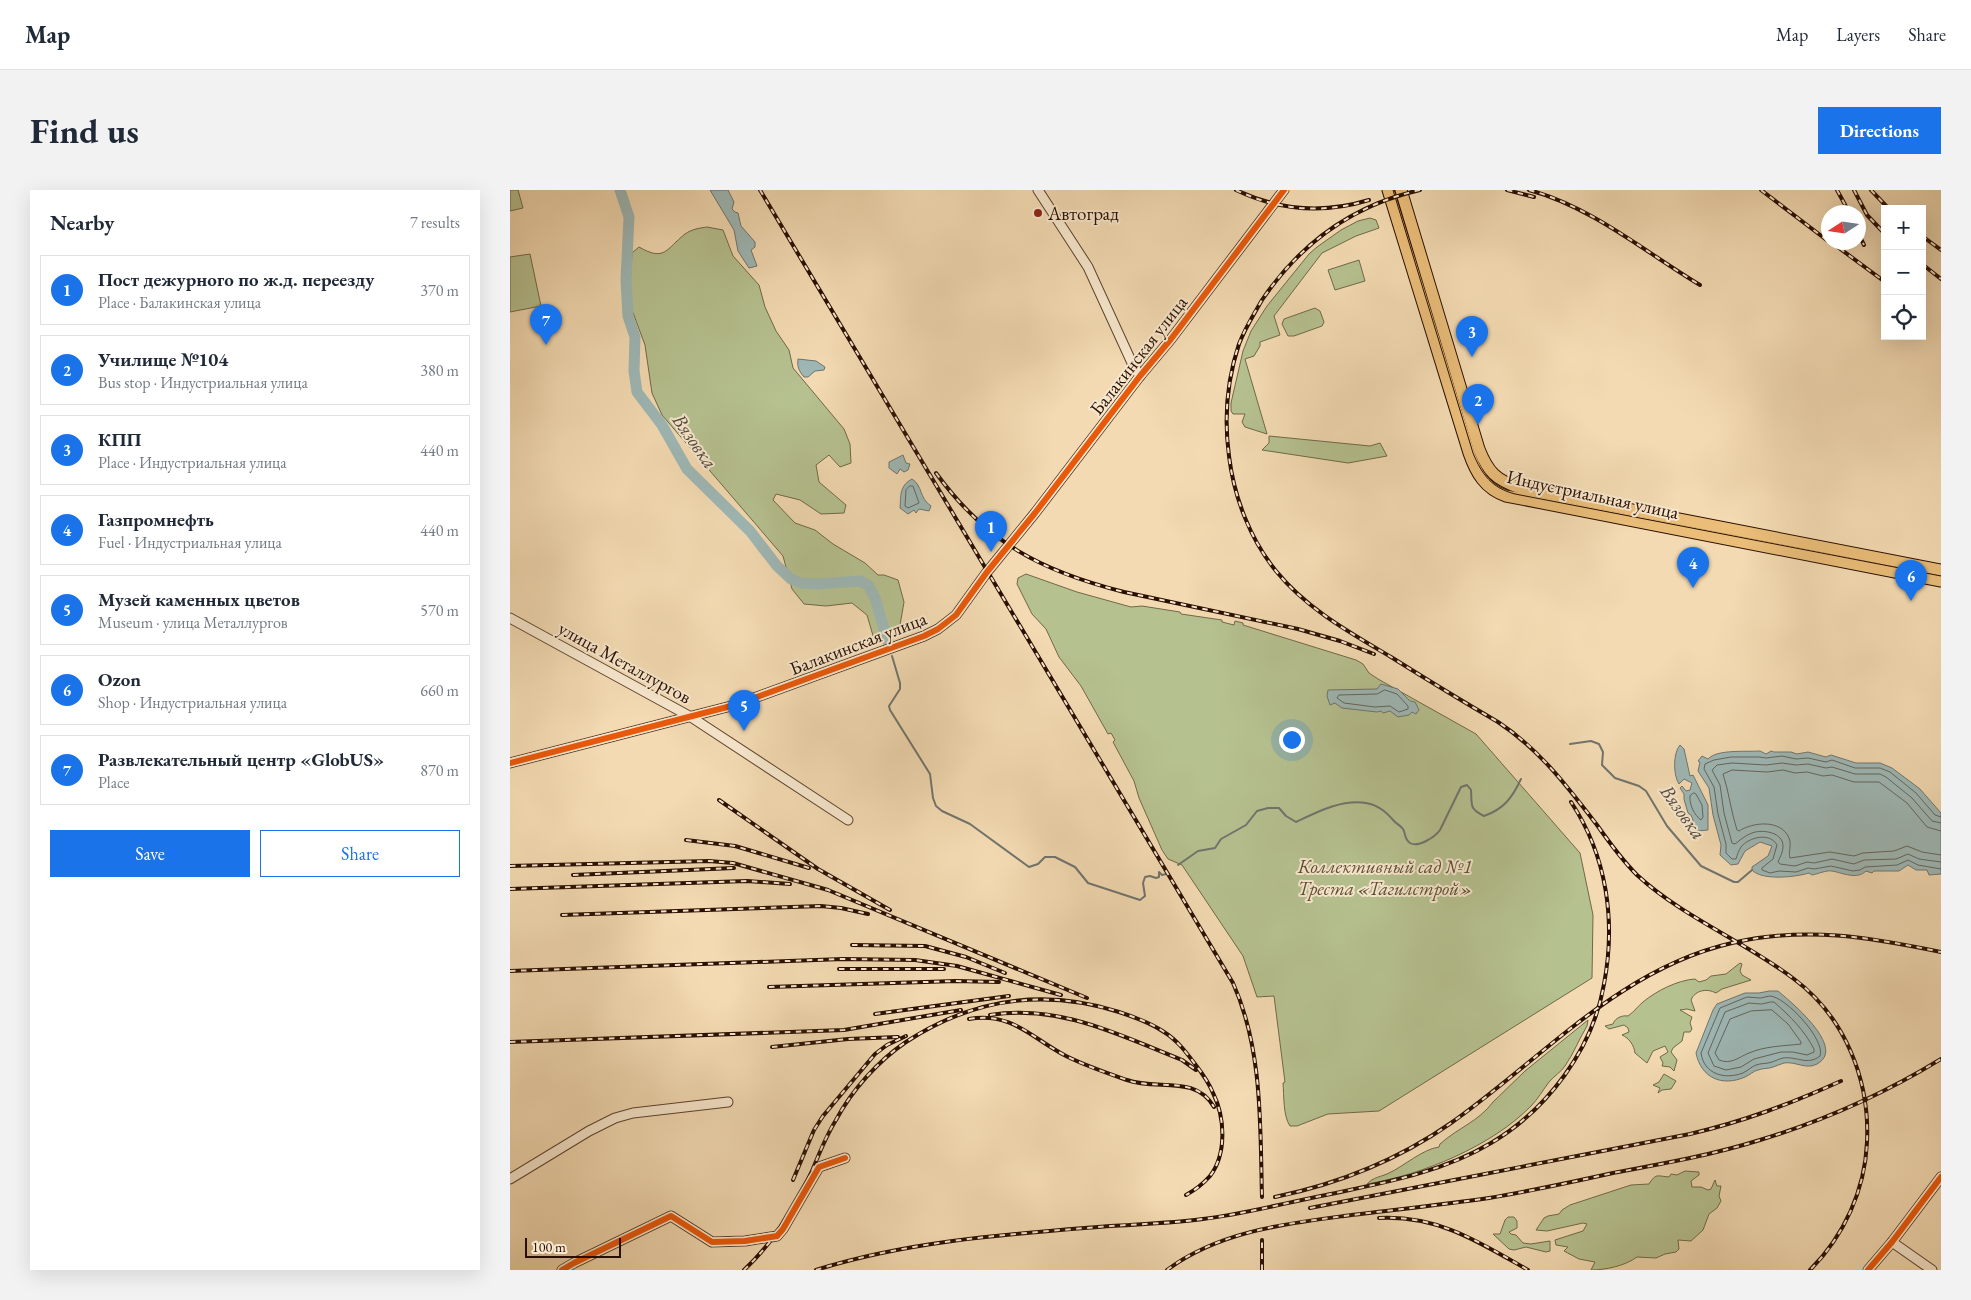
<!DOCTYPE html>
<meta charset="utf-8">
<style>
:root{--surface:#fff;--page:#f2f2f3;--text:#1f2937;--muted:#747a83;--line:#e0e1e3;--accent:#1a73e8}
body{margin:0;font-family:"EB Garamond",serif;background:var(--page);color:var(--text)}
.controls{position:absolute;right:15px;top:15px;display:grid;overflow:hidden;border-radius:0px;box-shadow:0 5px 20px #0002}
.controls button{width:45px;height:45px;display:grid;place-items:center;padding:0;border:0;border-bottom:1px solid var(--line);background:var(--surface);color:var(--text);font:25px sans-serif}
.compass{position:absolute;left:1311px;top:15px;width:45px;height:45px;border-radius:50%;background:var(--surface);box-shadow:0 5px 20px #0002;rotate:258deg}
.scale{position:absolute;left:15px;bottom:12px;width:96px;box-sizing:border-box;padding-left:5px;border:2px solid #2a0f01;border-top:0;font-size:14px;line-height:18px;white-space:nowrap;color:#2a0f01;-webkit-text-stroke:4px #f7e7cd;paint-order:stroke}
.you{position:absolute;left:781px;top:549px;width:18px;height:18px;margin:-12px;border:4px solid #fff;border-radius:50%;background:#1a73e8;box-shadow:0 0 0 8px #1a73e833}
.badge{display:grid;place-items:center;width:32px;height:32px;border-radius:50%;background:var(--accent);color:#fff;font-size:16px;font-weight:700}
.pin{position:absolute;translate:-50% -41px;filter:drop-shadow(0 1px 2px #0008)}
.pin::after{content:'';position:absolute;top:26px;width:18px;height:15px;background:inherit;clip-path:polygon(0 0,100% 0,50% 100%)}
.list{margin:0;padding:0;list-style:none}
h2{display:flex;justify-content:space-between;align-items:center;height:65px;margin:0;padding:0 20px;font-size:21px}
h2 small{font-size:16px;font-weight:400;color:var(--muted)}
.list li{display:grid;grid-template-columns:32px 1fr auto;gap:15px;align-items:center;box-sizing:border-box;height:70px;margin:0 10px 10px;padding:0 10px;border:1px solid var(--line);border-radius:0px}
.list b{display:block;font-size:19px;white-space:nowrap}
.list p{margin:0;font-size:16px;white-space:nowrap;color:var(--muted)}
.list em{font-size:16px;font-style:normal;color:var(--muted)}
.actions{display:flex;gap:10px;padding:15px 20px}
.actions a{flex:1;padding:11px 0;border:1px solid var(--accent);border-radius:0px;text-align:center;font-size:18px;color:var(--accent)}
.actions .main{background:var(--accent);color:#fff}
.icon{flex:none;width:28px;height:28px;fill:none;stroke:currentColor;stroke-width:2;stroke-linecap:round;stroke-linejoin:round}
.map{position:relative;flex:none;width:1431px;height:1080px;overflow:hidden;border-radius:0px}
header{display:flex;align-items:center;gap:30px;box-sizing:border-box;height:70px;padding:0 25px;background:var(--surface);border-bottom:1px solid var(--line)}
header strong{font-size:24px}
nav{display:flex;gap:28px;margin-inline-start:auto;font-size:18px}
.intro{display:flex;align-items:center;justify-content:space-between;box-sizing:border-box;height:120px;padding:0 30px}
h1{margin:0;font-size:35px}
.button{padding:12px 22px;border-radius:0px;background:var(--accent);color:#fff;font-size:18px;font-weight:700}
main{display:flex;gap:30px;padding:0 30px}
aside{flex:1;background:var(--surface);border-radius:0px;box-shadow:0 5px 20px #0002}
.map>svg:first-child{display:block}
</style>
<header>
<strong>Map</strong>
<nav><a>Map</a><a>Layers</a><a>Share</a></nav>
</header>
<div class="intro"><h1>Find us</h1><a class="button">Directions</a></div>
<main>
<aside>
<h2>Nearby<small>7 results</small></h2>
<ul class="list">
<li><span class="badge">1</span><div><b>Пост дежурного по ж.д. переезду</b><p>Place · Балакинская улица</p></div><em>370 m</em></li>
<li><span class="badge">2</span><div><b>Училище №104</b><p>Bus stop · Индустриальная улица</p></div><em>380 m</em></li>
<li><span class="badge">3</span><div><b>КПП</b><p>Place · Индустриальная улица</p></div><em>440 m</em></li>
<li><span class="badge">4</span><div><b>Газпромнефть</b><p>Fuel · Индустриальная улица</p></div><em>440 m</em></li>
<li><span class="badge">5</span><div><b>Музей каменных цветов</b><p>Museum · улица Металлургов</p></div><em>570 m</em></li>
<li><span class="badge">6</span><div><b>Ozon</b><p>Shop · Индустриальная улица</p></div><em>660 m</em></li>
<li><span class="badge">7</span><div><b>Развлекательный центр «GlobUS»</b><p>Place</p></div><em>870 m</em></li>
</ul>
<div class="actions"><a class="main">Save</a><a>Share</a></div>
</aside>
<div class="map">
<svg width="1431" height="1080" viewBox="0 0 1431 1080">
<rect width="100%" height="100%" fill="#f3dab2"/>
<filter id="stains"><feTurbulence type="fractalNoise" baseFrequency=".004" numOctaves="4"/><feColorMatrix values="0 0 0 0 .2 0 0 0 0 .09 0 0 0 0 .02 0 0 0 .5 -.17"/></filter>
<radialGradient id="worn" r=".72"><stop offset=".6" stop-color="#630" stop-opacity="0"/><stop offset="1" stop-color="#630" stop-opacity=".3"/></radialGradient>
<g fill="#b6c190" stroke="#706848">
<polygon points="0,0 8,0 13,18 0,21"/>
<polygon points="860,28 866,30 869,38 846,46 812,63 764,126 770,145 750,152 750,156 744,166 735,169 757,244 735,237 732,232 735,224 723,224 721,221 721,213 733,161 741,141 757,116 799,64 807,57 831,40 848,31"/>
<path d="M197 37 213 40 223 66 249 95 255 117 266 141 279 160 283 178 334 239 340 254 341 273 330 277 319 265 306 275 309 292 336 315 334 323 311 324 290 310 266 304 263 310 285 333 305 340 323 354 355 373 368 385H374L388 390 394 412 390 435 364 449 357 425 342 413 316 416 294 414 282 399 273 366 152 225 142 203 135 155 119 112 122 63 129 57C155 72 156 59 175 44 182 39 190 38 197 37Z"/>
<polygon points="20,64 31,116 0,122 0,67"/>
<polygon points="849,70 855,91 825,100 818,80"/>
<polygon points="805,118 810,121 814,132 812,136 784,146 778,146 772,134 774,129"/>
<polygon points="759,246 860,256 870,253 877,266 838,273 752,260 759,253"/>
<path d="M516 384 567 402 621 417 632 416 670 422 671 424 712 430V432L724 435 725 431 733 433V435L846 470 853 474 859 483 868 489 966 544 1070 663 1083 725 1082 788 869 921 818 924 787 936H780C773 926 774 905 773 893L775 892 764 806 747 807 733 766 672 675 658 669 652 660 629 608 624 591 603 552 605 550 601 543 598 544 571 496 549 467 536 439 522 424 507 394 508 388Z"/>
<path d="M1230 773 1232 774 1230 781 1232 785 1241 790 1212 799 1206 803C1197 798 1185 800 1181 810L1185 821 1177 819 1170 820 1182 827 1180 833 1182 839 1180 842H1174L1172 851 1163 858 1161 862 1167 870 1164 881 1160 877 1152 876 1153 873 1150 867 1158 862 1155 856 1143 861 1137 873 1125 863C1124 855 1119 848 1112 845L1119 842 1118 838 1114 835 1099 839 1095 836 1103 834C1105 828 1112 825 1118 826 1124 822 1128 816 1133 812 1146 801 1168 790 1185 789L1189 792 1196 790 1201 786 1216 784Z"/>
<path d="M1078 830 1077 836C1069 849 1064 863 1055 876 1051 882 1044 886 1039 892 1033 900 1028 909 1021 916 982 956 912 985 857 994 863 987 871 987 879 983 894 976 913 959 929 957L930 954C949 937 968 932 983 912L1015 881Z"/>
<polygon points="1154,884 1166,891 1161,899 1152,900 1148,903 1150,898 1143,895 1149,892"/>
<path d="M1175 981 1189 982V985L1181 991 1182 997H1191L1198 1000 1201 999 1205 990 1207 996H1211L1209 1006 1211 1011 1207 1018 1199 1024 1193 1040 1181 1051 1168 1050 1169 1059 1166 1062 1155 1064 1146 1068 1127 1067C1115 1076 1095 1080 1081 1080L1085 1072 1069 1069 1054 1061 1058 1057 1046 1055 1045 1050 1073 1041 1077 1034 1073 1033 1037 1041 1026 1040 1034 1028 1038 1026 1049 1024 1052 1020 1060 1015 1121 995 1139 994C1146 983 1147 986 1159 987L1161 984 1167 985Z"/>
<polygon points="998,1027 1004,1027 1007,1031 1007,1038 999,1042 1001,1044 1006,1045 1013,1053 1021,1054 1040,1051 1040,1061 1036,1062 1016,1057 1004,1060 999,1059 983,1044 990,1044 995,1030"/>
</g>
<g fill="#9eb8b6" stroke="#70746e">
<polygon points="200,0 218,0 224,12 222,19 225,22 228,23 231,36 245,52 245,57 241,60 247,76 239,78 228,61 224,40"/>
<path d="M288 169 306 171 315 177 314 180 305 181 298 187H294C289 181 287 177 288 169Z"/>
<polygon points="393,265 396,273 400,274 398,280 394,282 390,279 387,284 379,278 379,272"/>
<path d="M402 289C413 296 409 308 421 316L419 321 409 319 406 323 404 320 398 324 390 318C391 306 389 296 402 289Z"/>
<polygon points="871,494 888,499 900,511 905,512 909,520 906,524 902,522 899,525 888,527 880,521 873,523 871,521 867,522 832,518 825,513 820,515 817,506 818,500 867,499"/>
<path d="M1170 555 1174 559 1180 586 1183 585 1198 615V640L1187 641 1181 625 1178 623 1174 609V604L1170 598 1172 596 1176 601 1180 600 1182 593 1174 589 1169 594C1163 585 1163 563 1170 555Z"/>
<path d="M1250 561 1256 564 1261 561 1264 562H1281L1287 564 1298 562 1316 567 1321 565 1346 573H1370L1382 578 1410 599 1431 623V684L1419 685 1417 680H1406L1398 675 1389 681H1364L1362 683 1356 681C1347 690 1333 683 1322 681 1316 680 1308 684 1302 685L1299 683C1286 687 1252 691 1242 680V677L1258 666 1262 656 1250 652 1235 661 1228 674 1221 675 1210 665 1211 655 1203 625 1199 598 1188 581 1190 572 1188 571 1192 566 1198 569C1207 559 1236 562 1250 561Z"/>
<path d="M1259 801H1268C1281 812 1337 858 1307 874 1296 880 1285 871 1274 873 1270 874 1267 876 1263 877 1258 879 1253 878 1248 880 1243 881 1240 885 1235 887 1212 897 1191 888 1186 863L1203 820 1207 814 1235 803H1249Z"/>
</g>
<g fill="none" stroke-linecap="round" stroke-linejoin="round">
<g stroke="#64645c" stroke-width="1">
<polygon points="400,296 403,296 409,313 398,318 395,316 396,300"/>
<polygon points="875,500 887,504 898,516 898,519 889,522 880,516 865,517 834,513 827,508 829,505 867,504"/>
<path d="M1184 603 1186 604 1192 615 1193 627 1191 630C1184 625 1179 614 1180 606Z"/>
<path d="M1431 627 1425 625 1406 603 1380 582 1370 578H1345L1322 570 1316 572 1298 568 1286 569 1272 566 1256 568 1249 567H1221L1204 570 1195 574 1194 579 1204 597 1208 624 1216 654V663L1222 669H1226C1227 665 1229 660 1231 657 1239 647 1260 642 1267 655L1263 669 1252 678V680L1260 683 1269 681 1286 682 1298 678 1304 679 1321 676 1343 681 1350 680 1355 677 1387 675 1398 670 1408 675 1431 679"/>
<path d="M1431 633 1422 631 1402 608 1376 587 1370 584H1345L1322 577 1316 578 1298 574 1286 575 1272 573 1256 575 1222 573 1207 575 1202 580 1210 595 1214 623 1222 653 1225 654C1230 650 1236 645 1242 643 1252 639 1274 642 1273 657 1273 662 1270 667 1268 672L1270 674 1285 676 1297 672 1304 673 1322 669 1344 674 1354 670 1386 669 1398 664 1409 669 1431 672"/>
<path d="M1431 641 1417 637 1397 613 1369 592H1344L1322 585 1313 586 1297 582 1285 583 1273 580 1257 582 1222 580 1213 584C1219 602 1221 622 1227 640L1229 641C1243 632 1271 629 1279 648 1282 655 1278 662 1280 668L1320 662 1344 666 1353 663 1384 661 1397 656 1412 662 1431 665"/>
<path d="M1260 806C1275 806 1316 850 1310 866 1297 876 1287 866 1273 868 1269 869 1265 871 1262 872 1257 874 1251 873 1246 875 1241 877 1237 881 1233 883 1214 890 1194 884 1191 863L1210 818 1237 807 1250 808Z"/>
<path d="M1261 812H1264C1281 827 1294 840 1304 859V862L1297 865 1283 862H1271L1244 869 1231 877 1216 880 1204 876 1198 863 1215 822 1239 813 1251 814Z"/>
<path d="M1262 820 1278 834 1291 852V854C1274 856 1255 856 1239 863 1229 867 1221 875 1209 870L1205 863 1220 829 1241 821Z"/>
</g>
<g stroke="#70746e" stroke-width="2">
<polyline points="382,466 390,493 390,499 379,516 380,520 420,584 423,608 426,616 432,621 460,634 519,677 528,674 535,667 545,667 565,677 578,693 630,710 635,706 633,693 635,687 640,686 646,688 649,687 649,682 652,685 656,684"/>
<polyline points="1060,554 1081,551 1089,554 1093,562 1092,575 1105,588 1129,596 1136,601 1157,636 1191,676 1224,692 1228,692 1242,680"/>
<path d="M668 675 688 661 705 658 711 649 736 635 747 621 758 618H769L776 626 786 632C807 622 832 609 856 613 869 615 877 623 884 631 887 634 891 636 893 639 896 644 894 649 900 653 908 658 925 647 930 640L951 597 957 595 961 600C962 615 959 619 974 626 994 619 1002 608 1011 589"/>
</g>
<polyline stroke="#9eb8b6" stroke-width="11" points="110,0 119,27 116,90 118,126 125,147 124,181 127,202 152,235 177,279 240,341 267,376 281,389 291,393 307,394 350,391 358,395 365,408 378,452"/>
<g stroke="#5c422d" stroke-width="11">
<g id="minor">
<polyline points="528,0 578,77 622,173 630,186"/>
<polyline points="0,428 181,527 338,630"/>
<polyline points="0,573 225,515 414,446 428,439 446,425 477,382 525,323 630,186 661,149 774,0"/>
<polyline points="0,989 79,941 105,928 123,923 218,912"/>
<polyline points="1382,1052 1422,1080"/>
<polyline points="52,1080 64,1073 161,1026 202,1052 235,1051 267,1046 273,1039 309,977 335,968"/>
<polyline points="1358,1080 1382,1052 1431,987"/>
</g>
</g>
<g stroke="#2a0f01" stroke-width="13">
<g id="major">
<path d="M878 0 959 263C966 283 975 299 996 306L1431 391"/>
<path d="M891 0 969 259C978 282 986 290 1010 298L1431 380"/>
</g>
</g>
<use href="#minor" stroke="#f7e7cd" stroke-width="9"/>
<use href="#major" stroke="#eabd79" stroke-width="11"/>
<path stroke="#2a0f01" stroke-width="1" d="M883 0 963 263C972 285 982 298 1005 304L1431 386"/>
<g stroke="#2a0f01" stroke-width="4">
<g id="rail">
<path d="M250 0 723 793C753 860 750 936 752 1007"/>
<path d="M726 0C770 21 813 24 859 10"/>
<path d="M910 0C843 15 790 54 752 110 744 124 735 138 729 154 717 190 714 229 719 266 724 307 740 349 766 381 797 419 839 442 881 467 916 489 952 511 988 532 1029 559 1057 596 1087 635 1099 652 1112 670 1127 685 1174 728 1234 751 1284 789 1335 827 1360 890 1357 952 1355 1000 1334 1046 1300 1080"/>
<polyline points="997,0 1024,7"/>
<path d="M1019 0C1082 17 1135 62 1190 95"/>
<polyline points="1251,0 1318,51"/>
<polyline points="1327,0 1339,22"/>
<polyline points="1344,0 1357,25 1375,44"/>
<polyline points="1361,0 1379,19"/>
<polyline points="1348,43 1354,55"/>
<polyline points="1412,46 1431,60"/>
<polyline points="1321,52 1375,92"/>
<polyline points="1412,74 1431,89"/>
<path d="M426 283C477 353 531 381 614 402L788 439 830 451 864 464"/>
<polyline points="209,610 308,679 380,720"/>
<polyline points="176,650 225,656 299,678"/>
<polyline points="0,676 199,671 223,673 318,700 577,808"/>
<polyline points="63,685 224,678"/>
<polyline points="0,699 237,691 280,694"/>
<polyline points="52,725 311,716 331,718 358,724"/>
<polyline points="342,755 415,756 456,767 495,783"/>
<polyline points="329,779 434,779"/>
<polyline points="0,781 333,769 405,770 447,776 551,805"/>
<polyline points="259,797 446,791 489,792"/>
<polyline points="365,824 499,806"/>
<path d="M480 825C550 814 609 845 672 870L686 880"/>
<path d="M459 829C503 822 521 848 556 866 576 876 597 883 617 890 647 901 685 884 704 917"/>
<polyline points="0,852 334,840 451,820"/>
<polyline points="262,857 338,849 388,847"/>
<polyline points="283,990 304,940 313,926 365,864 377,855 396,846"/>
<path d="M765 1007C828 994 888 970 941 933 1032 869 1109 779 1222 753 1296 736 1358 747 1431 762"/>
<path d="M800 1018 1180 944C1235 931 1280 914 1331 891"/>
<path d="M869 1028C928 1025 969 1052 1018 1080"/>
<path d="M234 1080C264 1052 285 1018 302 981 309 964 316 946 326 930 342 900 368 871 396 852 462 809 534 798 609 822 624 827 641 833 654 842 667 850 676 862 685 874 692 883 699 893 703 903 715 927 717 964 700 986 693 994 685 1000 676 1005"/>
<path d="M306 1080C402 1050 502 1044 601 1036 632 1034 663 1033 693 1029 734 1024 775 1013 816 1005 872 993 931 983 981 953 1037 920 1083 859 1094 794 1106 731 1097 666 1061 612"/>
<path d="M657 1080C708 1042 773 1034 834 1026 882 1020 931 1015 979 1008 1021 1001 1062 992 1103 983 1152 974 1202 965 1250 950 1313 931 1374 904 1431 869"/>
<polyline points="752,1080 752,1050"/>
</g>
</g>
<use href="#rail" stroke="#f7e7cd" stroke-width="2" stroke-dasharray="5.5" stroke-linecap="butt"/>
<g stroke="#f7e7cd" stroke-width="9">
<g id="cycleway">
<polyline points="0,573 225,515 414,446 428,439 446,425 477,382 525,323 630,186 661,149 774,0"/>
<polyline points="52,1080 64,1073 161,1026 202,1052 235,1051 267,1046 273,1039 309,977 335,968"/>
<polyline points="1358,1080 1382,1052 1431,987"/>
</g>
</g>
<use href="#cycleway" stroke="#e8590c" stroke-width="6"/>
</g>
<circle fill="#8f2418" stroke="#f7e7cd" stroke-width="2" cx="528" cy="23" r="5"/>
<g text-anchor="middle" stroke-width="4" stroke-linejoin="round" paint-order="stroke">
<g font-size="19" fill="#2a0f01" stroke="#f7e7cd" text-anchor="start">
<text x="538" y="30">Автоград</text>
</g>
<g font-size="19" fill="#2a0f01" stroke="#f7e7cd">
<text transform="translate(628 165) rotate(-52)" y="7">Балакинская улица</text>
<text transform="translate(1083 304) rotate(12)" y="7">Индустриальная улица</text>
<text transform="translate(348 453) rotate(-21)" y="7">Балакинская улица</text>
<text transform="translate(115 472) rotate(29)" y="7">улица Металлургов</text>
</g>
<g font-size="19" font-style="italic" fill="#5b4d33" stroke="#f7e7cd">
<text x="875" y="683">Коллективный сад №1<tspan x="875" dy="22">Треста «Тагилстрой»</tspan></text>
</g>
<g font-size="20" font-style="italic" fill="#534a40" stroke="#f7e7cd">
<text transform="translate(185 251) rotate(55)" y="7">Вязовка</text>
<text transform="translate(1173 622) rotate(54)" y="7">Вязовка</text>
</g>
</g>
<rect width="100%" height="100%" filter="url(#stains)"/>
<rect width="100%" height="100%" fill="url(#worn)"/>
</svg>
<div class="controls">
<button>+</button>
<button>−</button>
<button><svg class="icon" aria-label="locate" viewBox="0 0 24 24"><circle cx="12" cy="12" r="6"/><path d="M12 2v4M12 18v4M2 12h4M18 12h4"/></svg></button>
</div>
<svg class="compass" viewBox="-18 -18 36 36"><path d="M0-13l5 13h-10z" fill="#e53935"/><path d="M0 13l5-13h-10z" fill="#747a83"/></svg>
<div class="scale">100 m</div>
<div class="you"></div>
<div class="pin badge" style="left:481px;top:362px">1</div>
<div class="pin badge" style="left:968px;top:235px">2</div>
<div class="pin badge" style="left:962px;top:167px">3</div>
<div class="pin badge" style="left:1183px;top:398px">4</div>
<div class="pin badge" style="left:234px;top:541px">5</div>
<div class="pin badge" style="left:1401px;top:411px">6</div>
<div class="pin badge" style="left:36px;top:155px">7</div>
</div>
</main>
